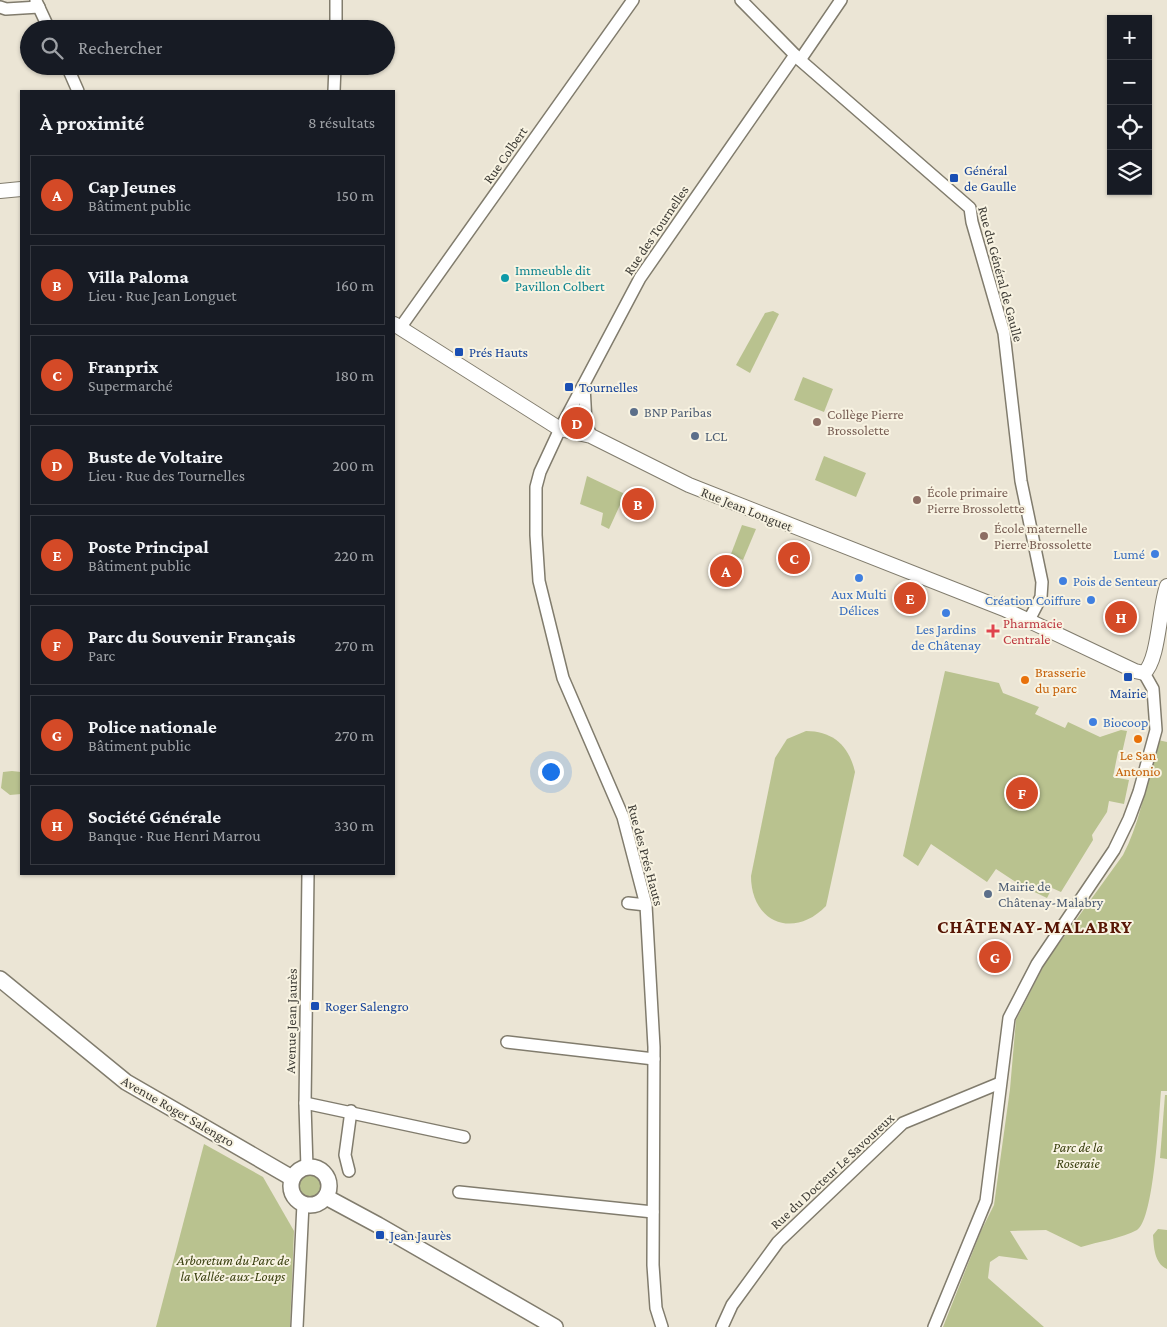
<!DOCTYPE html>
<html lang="fr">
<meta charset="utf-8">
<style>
:root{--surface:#171b24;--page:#242831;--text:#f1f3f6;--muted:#9ea1a6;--line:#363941;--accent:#d44a27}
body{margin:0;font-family:"Crimson Pro",serif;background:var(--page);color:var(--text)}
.controls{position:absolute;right:15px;top:15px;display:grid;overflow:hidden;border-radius:0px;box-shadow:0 1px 4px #0004}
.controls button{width:45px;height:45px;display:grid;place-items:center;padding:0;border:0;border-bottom:1px solid var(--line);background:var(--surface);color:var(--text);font:25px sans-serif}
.you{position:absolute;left:550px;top:771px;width:18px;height:18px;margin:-12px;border:4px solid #fff;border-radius:50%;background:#1a73e8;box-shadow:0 0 0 8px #1a73e833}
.badge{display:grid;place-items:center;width:32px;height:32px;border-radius:50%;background:var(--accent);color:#fff;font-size:16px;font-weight:700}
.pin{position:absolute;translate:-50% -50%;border:2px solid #fff;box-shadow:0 1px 5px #0006}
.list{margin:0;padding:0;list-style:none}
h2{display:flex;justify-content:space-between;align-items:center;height:65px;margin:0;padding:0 20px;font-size:21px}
h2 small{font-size:16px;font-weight:400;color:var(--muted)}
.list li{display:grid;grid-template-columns:32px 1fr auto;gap:15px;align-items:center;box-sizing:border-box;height:80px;margin:0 10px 10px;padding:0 10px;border:1px solid var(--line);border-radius:0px}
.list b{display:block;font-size:19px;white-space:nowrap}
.list p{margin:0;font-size:16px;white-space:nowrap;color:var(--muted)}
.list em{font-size:16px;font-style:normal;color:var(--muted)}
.icon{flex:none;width:28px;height:28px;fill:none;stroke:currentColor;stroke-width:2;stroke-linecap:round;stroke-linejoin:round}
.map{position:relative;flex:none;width:1167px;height:1327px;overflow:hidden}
.search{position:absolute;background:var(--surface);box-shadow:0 1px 4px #0004;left:20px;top:20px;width:375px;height:55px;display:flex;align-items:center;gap:12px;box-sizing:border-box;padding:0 18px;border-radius:28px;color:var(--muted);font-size:19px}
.panel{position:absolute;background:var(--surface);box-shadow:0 1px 4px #0004;left:20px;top:90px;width:375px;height:785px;border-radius:0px}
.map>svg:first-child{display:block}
</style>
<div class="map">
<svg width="1167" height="1327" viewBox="0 0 1167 1327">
<rect width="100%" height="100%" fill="#ebe5d5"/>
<g fill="#b9c28f">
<polygon points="773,311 779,314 750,373 736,365 765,313"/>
<polygon points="803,377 833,389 824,412 794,400"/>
<polygon points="824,456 866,473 856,497 815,480"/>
<polygon points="587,476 625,494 609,529 601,525 603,513 580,504"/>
<polygon points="742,525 756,529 743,560 731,554"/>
<polygon points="945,671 999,683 1003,693 1039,707 1035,714 1065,728 1068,722 1100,737 1121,730 1127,731 1122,753 1118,752 1113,777 1129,780 1124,804 1109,801 1107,812 1092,835 1093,840 1061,892 1052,888 1047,898 1022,886 996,869 987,882 931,844 918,866 903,856"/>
<path d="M806 731C833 731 849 746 855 772L826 906C793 940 751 922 751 876L775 758 787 739Z"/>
<path d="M1158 740 1167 742V1091H1161C1159 1114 1154 1220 1137 1230 1123 1238 1097 1242 1081 1247L1046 1230 1010 1231 1028 1260 999 1256 990 1262 988 1278 1044 1327H943L981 1231 994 1205 1010 1089 1016 1020 1045 963 1123 855C1142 819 1147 778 1158 740Z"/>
<polygon points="12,771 21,772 21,794 10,795 1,788 3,772"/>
<polygon points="1165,1095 1167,1095 1167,1159 1160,1158"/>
<polygon points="204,1144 263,1177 294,1231 290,1327 156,1327"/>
<circle cx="309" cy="1186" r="12"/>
<path d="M1158 1229 1167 1230V1269C1154 1263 1154 1247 1153 1235Z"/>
</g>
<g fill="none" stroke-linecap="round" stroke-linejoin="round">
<g stroke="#817c6d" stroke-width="14">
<g id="minor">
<polyline points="741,0 800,60 970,208 972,222 1004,333 1021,481 1042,582 1041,597 1029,620"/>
<polyline points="36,1 49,29"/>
<polyline points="0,7 6,9 39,7"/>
<polyline points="336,29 336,0"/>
<polyline points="800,60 841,0"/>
<polyline points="67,66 78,91"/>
<polyline points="334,91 335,66"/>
<polyline points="400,328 633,0"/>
<polyline points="584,386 586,423 591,436"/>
<polyline points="628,903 646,905"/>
<polyline points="507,1042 654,1059"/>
<polyline points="305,1103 464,1137"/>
<polyline points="307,1168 305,1105 308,874"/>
<polyline points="349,1171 345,1155 351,1111"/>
<polyline points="459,1192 653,1212"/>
<polyline points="297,1327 303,1204"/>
<polyline points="662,1327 656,1308 653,1265 654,1047 646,905 623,817 563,678 539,581 536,535 536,487 540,472 560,429 640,278 795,55"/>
<polyline points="722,1327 732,1305 778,1242 903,1123 1000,1083"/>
<polyline points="934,1327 986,1201 1009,1018 1037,964 1114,850 1129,819 1139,792 1156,730 1153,689 1144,673"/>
</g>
</g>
<g stroke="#817c6d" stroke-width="16">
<g id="tertiary">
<polyline points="0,191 21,189"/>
<path d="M394 324 560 429 591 436 689 485 1004 609 1135 671 1144 673C1159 660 1159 608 1167 586"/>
</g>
</g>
<g stroke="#817c6d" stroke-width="18">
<g id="secondary">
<polyline points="0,979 126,1082 292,1178"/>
<circle cx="310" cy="1186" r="19"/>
<polyline points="326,1197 378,1225 555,1327"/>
</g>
</g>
<use href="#minor" stroke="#fff" stroke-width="11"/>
<use href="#tertiary" stroke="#fff" stroke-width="14"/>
<use href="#secondary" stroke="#fff" stroke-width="15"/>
</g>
<g fill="#1a4fb4" stroke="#f8f3e2" stroke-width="2">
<rect x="949" y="173" width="10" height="10" rx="2.5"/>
<rect x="454" y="347" width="10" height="10" rx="2.5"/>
<rect x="564" y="382" width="10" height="10" rx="2.5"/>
<rect x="1123" y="672" width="10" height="10" rx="2.5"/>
<rect x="310" y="1001" width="10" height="10" rx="2.5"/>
<rect x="375" y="1230" width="10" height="10" rx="2.5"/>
</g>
<circle fill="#0f9aa8" stroke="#f8f3e2" stroke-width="2" cx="505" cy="278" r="5"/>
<g fill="#5c6f8a" stroke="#f8f3e2" stroke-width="2">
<circle cx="634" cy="412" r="5"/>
<circle cx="695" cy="436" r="5"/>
<circle cx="988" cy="894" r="5"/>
</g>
<g fill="#8d6e63" stroke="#f8f3e2" stroke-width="2">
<circle cx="817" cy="422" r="5"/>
<circle cx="917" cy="500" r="5"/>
<circle cx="984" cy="536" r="5"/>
</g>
<g fill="#3f7fe0" stroke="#f8f3e2" stroke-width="2">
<circle cx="1155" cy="554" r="5"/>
<circle cx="859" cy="578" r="5"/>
<circle cx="1063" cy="581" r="5"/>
<circle cx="1091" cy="600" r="5"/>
<circle cx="946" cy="613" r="5"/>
<circle cx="1093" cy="722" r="5"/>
</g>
<path fill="#e0444e" stroke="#f8f3e2" stroke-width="2" d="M990.5 623.5h5v5h5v5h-5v5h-5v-5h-5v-5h5z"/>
<g fill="#e8710a" stroke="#f8f3e2" stroke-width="2">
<circle cx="1025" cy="680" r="5"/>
<circle cx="1138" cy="739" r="5"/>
</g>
<g text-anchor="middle" stroke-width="4" stroke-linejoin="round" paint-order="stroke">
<g font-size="14" fill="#3e3c36" stroke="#f8f3e2">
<text transform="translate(505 155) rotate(-55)" y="5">Rue Colbert</text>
<text transform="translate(656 230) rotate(-56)" y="5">Rue des Tournelles</text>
<text transform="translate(1001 274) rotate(75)" y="5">Rue du Général de Gaulle</text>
<text transform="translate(747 509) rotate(22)" y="5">Rue Jean Longuet</text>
<text transform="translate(646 855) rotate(75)" y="5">Rue des Prés Hauts</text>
<text transform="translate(291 1021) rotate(-89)" y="5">Avenue Jean Jaurès</text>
<text transform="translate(178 1111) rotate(30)" y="5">Avenue Roger Salengro</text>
<text transform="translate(832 1171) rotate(-43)" y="5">Rue du Docteur Le Savoureux</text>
</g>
<g font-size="14" fill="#164399" stroke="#f8f3e2" text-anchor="start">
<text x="964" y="175">Général<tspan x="964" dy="16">de Gaulle</tspan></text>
<text x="469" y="357">Prés Hauts</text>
<text x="579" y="392">Tournelles</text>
<text x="1128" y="698" text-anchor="middle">Mairie</text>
<text x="325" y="1011">Roger Salengro</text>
<text x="390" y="1240">Jean Jaurès</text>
</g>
<g font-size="14" fill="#0d838f" stroke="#f8f3e2" text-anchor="start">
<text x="515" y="275">Immeuble dit<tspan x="515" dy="16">Pavillon Colbert</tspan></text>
</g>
<g font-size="14" fill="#4e5e75" stroke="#f8f3e2" text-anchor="start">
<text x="644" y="417">BNP Paribas</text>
<text x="705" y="441">LCL</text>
<text x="998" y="891">Mairie de<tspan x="998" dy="16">Châtenay-Malabry</tspan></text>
</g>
<g font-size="14" fill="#785e54" stroke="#f8f3e2" text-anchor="start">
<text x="827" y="419">Collège Pierre<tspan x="827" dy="16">Brossolette</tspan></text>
<text x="927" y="497">École primaire<tspan x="927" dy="16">Pierre Brossolette</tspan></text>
<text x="994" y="533">École maternelle<tspan x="994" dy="16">Pierre Brossolette</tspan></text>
</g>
<g font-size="14" fill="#366cbe" stroke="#f8f3e2" text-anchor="end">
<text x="1145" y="559">Lumé</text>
<text x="1073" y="586" text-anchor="start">Pois de Senteur</text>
<text x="859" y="599" text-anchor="middle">Aux Multi<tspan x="859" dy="16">Délices</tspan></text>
<text x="1081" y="605">Création Coiffure</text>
<text x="946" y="634" text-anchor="middle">Les Jardins<tspan x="946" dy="16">de Châtenay</tspan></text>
<text x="1103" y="727" text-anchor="start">Biocoop</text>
</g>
<g font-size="14" fill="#be3a42" stroke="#f8f3e2" text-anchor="start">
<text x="1003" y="628">Pharmacie<tspan x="1003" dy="16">Centrale</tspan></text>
</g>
<g font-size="14" fill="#c56008" stroke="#f8f3e2" text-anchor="start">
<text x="1035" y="677">Brasserie<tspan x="1035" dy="16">du parc</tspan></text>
<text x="1138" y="760" text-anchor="middle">Le San<tspan x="1138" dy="16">Antonio</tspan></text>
</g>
<g font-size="14" font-style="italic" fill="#383e0d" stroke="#f8f3e2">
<text x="1078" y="1152">Parc de la<tspan x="1078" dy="16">Roseraie</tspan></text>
<text x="233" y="1265">Arboretum du Parc de<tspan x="233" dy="16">la Vallée-aux-Loups</tspan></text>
</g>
<g font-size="19" font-weight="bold" letter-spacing="1" fill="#571504" stroke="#f8f3e2">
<text x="1035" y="933">CHÂTENAY-MALABRY</text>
</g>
</g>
</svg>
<div class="controls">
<button>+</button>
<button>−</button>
<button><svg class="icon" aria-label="locate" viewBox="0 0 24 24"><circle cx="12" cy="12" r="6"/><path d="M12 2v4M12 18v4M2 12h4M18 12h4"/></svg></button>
<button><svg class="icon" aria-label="layers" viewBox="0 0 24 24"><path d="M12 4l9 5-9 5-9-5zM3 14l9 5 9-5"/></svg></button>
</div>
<div class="you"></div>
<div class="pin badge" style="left:726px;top:571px">A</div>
<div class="pin badge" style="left:638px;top:504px">B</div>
<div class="pin badge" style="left:794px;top:558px">C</div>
<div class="pin badge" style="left:577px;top:423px">D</div>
<div class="pin badge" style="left:910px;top:598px">E</div>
<div class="pin badge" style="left:1022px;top:793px">F</div>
<div class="pin badge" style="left:995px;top:957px">G</div>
<div class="pin badge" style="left:1121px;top:617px">H</div>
<div class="search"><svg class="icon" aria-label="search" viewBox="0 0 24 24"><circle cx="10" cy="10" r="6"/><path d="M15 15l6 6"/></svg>Rechercher</div>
<section class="panel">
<h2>À proximité<small>8 résultats</small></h2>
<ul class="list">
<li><span class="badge">A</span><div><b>Cap Jeunes</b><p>Bâtiment public</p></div><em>150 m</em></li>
<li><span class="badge">B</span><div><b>Villa Paloma</b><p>Lieu · Rue Jean Longuet</p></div><em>160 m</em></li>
<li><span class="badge">C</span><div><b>Franprix</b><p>Supermarché</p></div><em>180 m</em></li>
<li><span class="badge">D</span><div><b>Buste de Voltaire</b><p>Lieu · Rue des Tournelles</p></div><em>200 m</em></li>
<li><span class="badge">E</span><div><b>Poste Principal</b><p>Bâtiment public</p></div><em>220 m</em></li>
<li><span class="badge">F</span><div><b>Parc du Souvenir Français</b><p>Parc</p></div><em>270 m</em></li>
<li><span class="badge">G</span><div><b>Police nationale</b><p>Bâtiment public</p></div><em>270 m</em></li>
<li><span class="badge">H</span><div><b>Société Générale</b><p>Banque · Rue Henri Marrou</p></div><em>330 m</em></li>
</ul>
</section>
</div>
